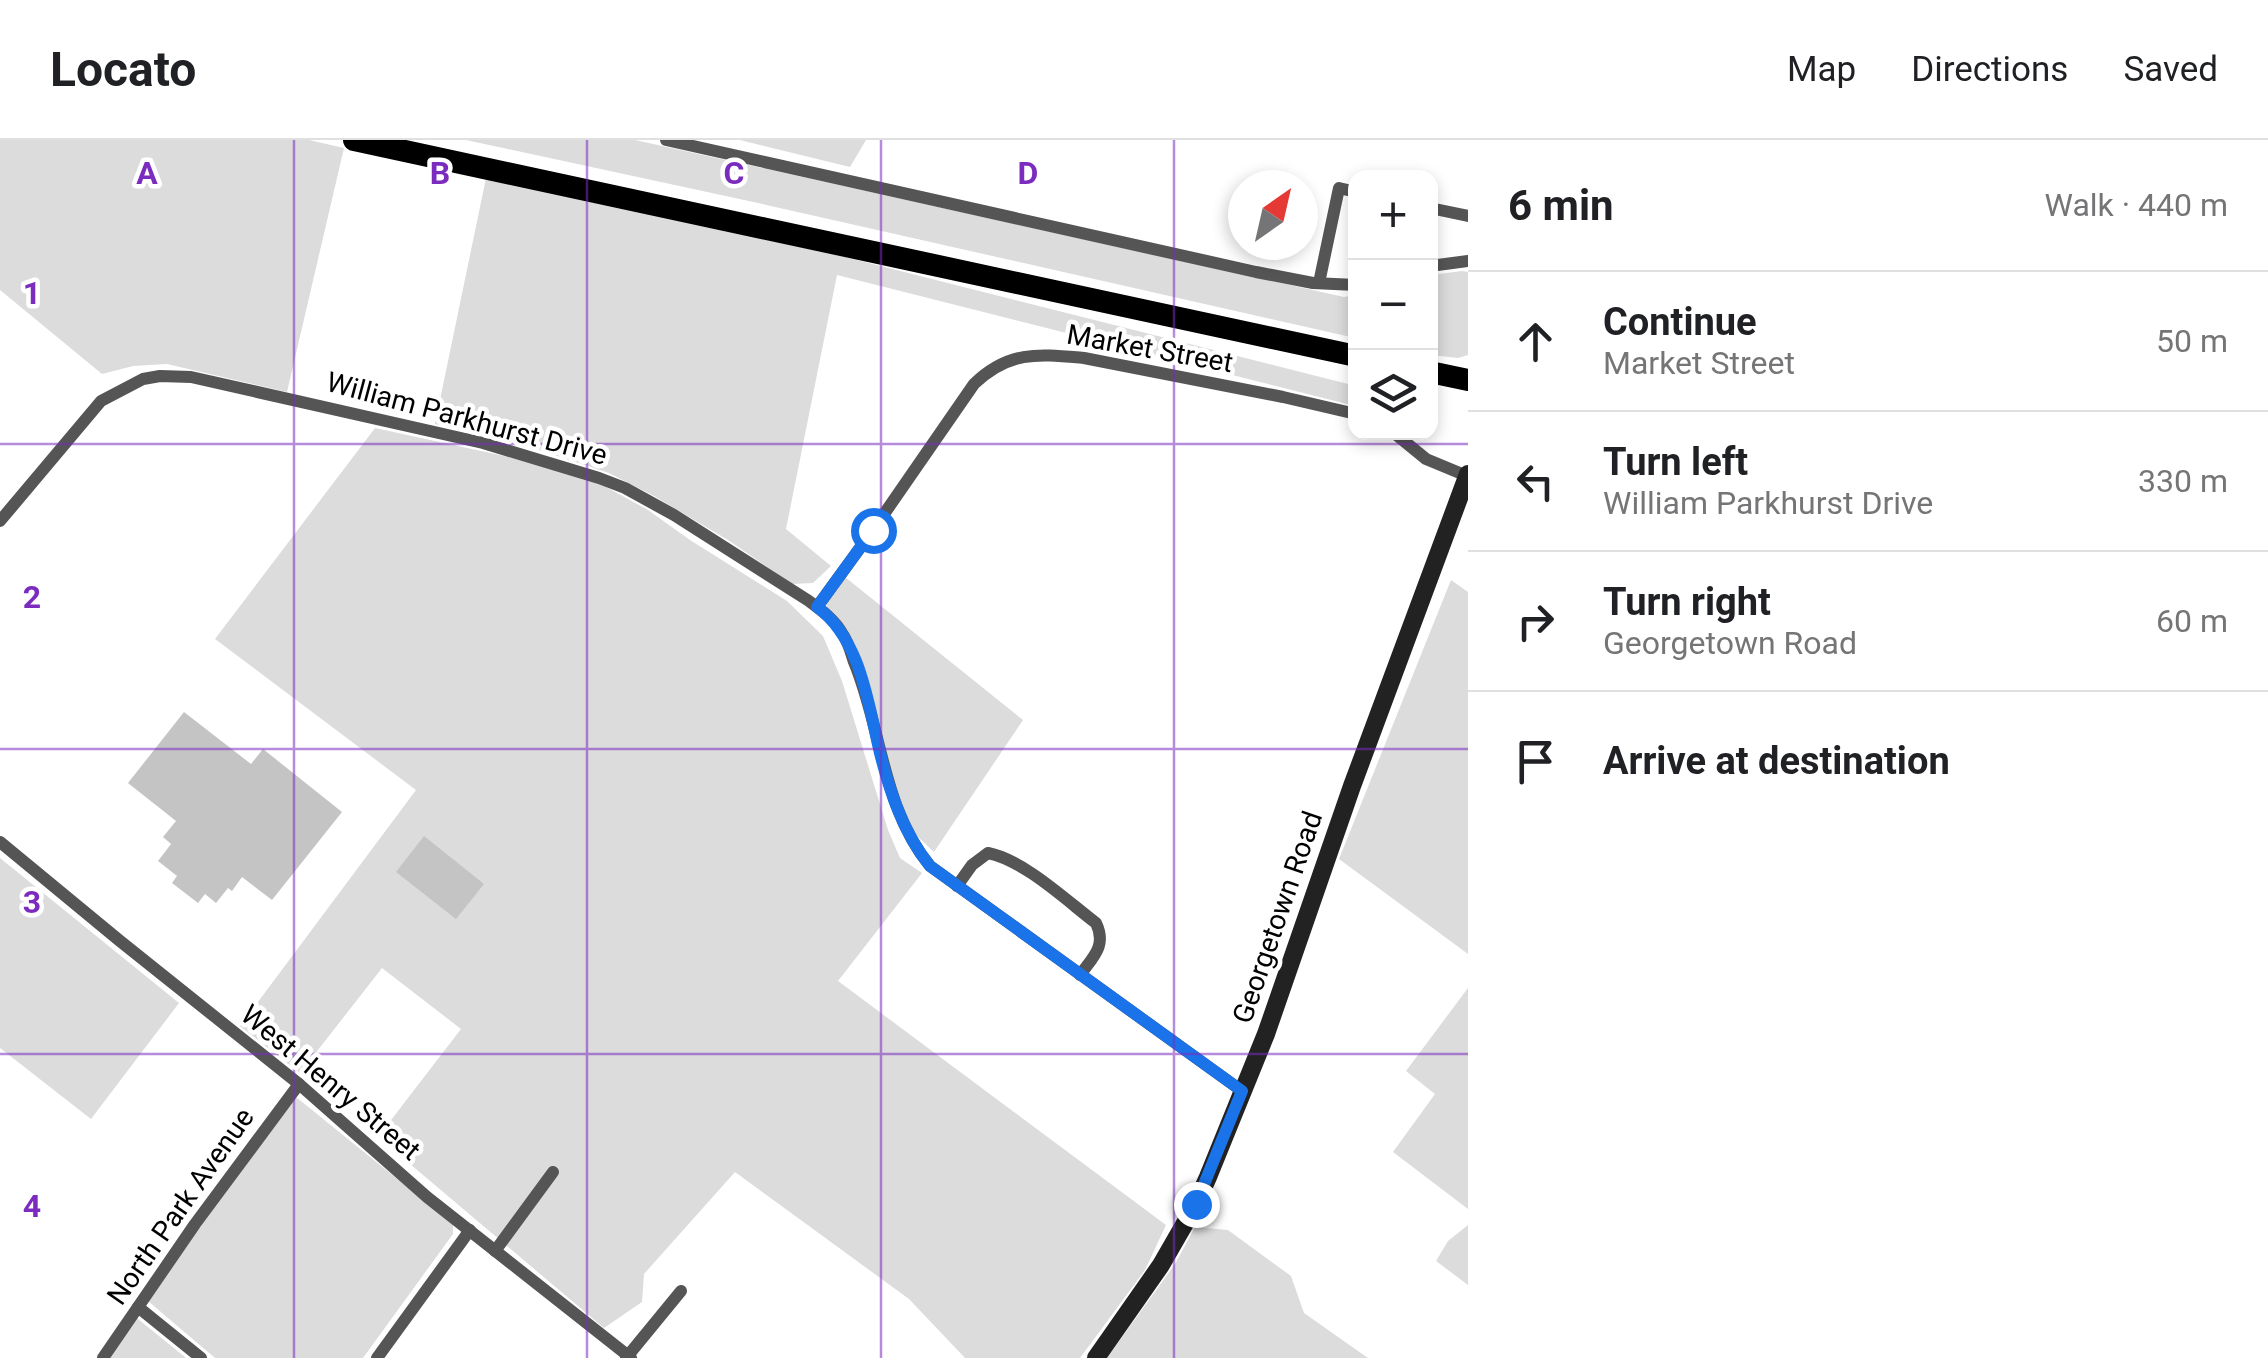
<!DOCTYPE html>
<meta charset="utf-8">
<style>
:root{--surface:#fff;--page:#f6f6f6;--text:#202124;--muted:#757577;--line:#e0e0e0}
body{margin:0;font-family:Roboto,sans-serif;background:var(--page);color:var(--text)}
.controls{position:absolute;right:30px;top:30px;display:grid;overflow:hidden;border-radius:20px;box-shadow:0 5px 15px #0003}
.controls button{width:90px;height:90px;display:grid;place-items:center;padding:0;border:0;border-bottom:2px solid var(--line);background:var(--surface);color:var(--text);font:50px sans-serif}
.compass{position:absolute;left:1228px;top:30px;width:90px;height:90px;border-radius:50%;background:var(--surface);box-shadow:0 5px 15px #0003;rotate:34deg}
.stop{position:absolute;width:30px;height:30px;margin:-22px;border:8px solid #1a73e8;border-radius:50%;background:#fff}
.stop.end{background:#1a73e8;border-color:#fff;box-shadow:0 2px 10px #0008}
.list{margin:0;padding:0;list-style:none}
h2{display:flex;justify-content:space-between;align-items:center;height:130px;margin:0;padding:0 40px;font-size:42px}
h2 small{font-size:32px;font-weight:400;color:var(--muted)}
.list li{display:grid;grid-template-columns:65px 1fr auto;gap:30px;align-items:center;box-sizing:border-box;height:140px;padding:0 40px;border-top:2px solid var(--line)}
.list b{display:block;font-size:38px;white-space:nowrap}
.list p{margin:0;font-size:32px;white-space:nowrap;color:var(--muted)}
.list em{font-size:32px;font-style:normal;color:var(--muted)}
.icon{flex:none;width:55px;height:55px;fill:none;stroke:currentColor;stroke-width:2;stroke-linecap:round;stroke-linejoin:round}
.map{position:relative;flex:none;width:1468px;height:1218px;overflow:hidden}
header{display:flex;align-items:center;gap:60px;box-sizing:border-box;height:140px;padding:0 50px;background:var(--surface);border-bottom:2px solid var(--line)}
header strong{font-size:48px}
nav{display:flex;gap:55px;margin-inline-start:auto;font-size:35px}
main{display:flex}
aside{flex:1;background:var(--surface)}
.map>svg:first-child{display:block}
</style>
<header>
<strong>Locato</strong>
<nav><a>Map</a><a>Directions</a><a>Saved</a></nav>
</header>
<main>
<div class="map">
<svg width="1468" height="1218" viewBox="0 0 1468 1218">
<rect width="100%" height="100%" fill="#fff"/>
<g fill="#dcdcdc">
<polygon points="0,0 309,0 344,8 287,252 167,224 133,226 102,234 0,150"/>
<polygon points="466,0 635,0 1344,157 1355,155 1355,198 758,63"/>
<polygon points="740,0 866,0 850,27"/>
<polygon points="486,38 841,116 1356,246 1355,266 837,135 786,389 831,426 813,443 792,444 728,400 654,356 609,333 527,306 435,284"/>
<polygon points="1462,131 1468,132 1468,215 1458,218 1431,215 1431,135"/>
<polygon points="375,288 532,322 597,342 648,370 690,400 787,461 823,496 842,541 888,690 900,718 922,733 838,841 1166,1085 1145,1130 1080,1218 965,1218 909,1159 735,1032 644,1134 642,1162 604,1188 378,997 461,889 382,828 300,933 240,886 416,650 215,499"/>
<polygon points="840,433 1023,580 934,712 916,695 899,668 869,550 826,472 828,453"/>
<polygon points="1451,440 1468,452 1468,814 1339,719"/>
<polygon points="0,718 179,863 91,979 0,908"/>
<polygon points="1468,848 1468,1069 1393,1012 1435,954 1406,931"/>
<polygon points="296,957 453,1084 453,1094 363,1218 215,1218 148,1161 286,960"/>
<polygon points="1468,1085 1468,1145 1436,1121 1448,1101"/>
<polygon points="1195,1087 1228,1090 1291,1136 1304,1173 1368,1218 1107,1218 1175,1124"/>
<polygon points="128,1177 138,1179 186,1218 100,1218"/>
</g>
<g fill="#c4c4c4">
<polygon points="184,572 251,624 263,609 342,672 272,760 242,737 232,751 228,748 216,763 205,754 198,763 172,743 177,736 158,721 171,704 163,697 176,681 128,643"/>
<polygon points="424,696 484,744 456,779 396,732"/>
</g>
<g fill="none" stroke-linecap="round" stroke-linejoin="round">
<g stroke="#555" stroke-width="12">
<polyline points="666,0 1256,132 1313,143 1356,145"/>
<polyline points="1430,68 1468,76"/>
<polyline points="1430,126 1468,121"/>
<polyline points="1319,143 1339,48 1356,52"/>
<polyline points="1393,292 1426,319 1467,336"/>
<path d="M0 381 101 261 143 239 160 236 191 237 483 303 599 338 625 348 674 375 809 461C821 470 834 479 842 493 848 501 851 513 854 522 882 589 882 668 930 726L1242 951"/>
<path d="M817 467 873 390 974 244C1009 210 1039 214 1084 218L1283 257 1356 274"/>
<polyline points="0,702 120,801 299,944 427,1057 631,1218"/>
<path d="M957 746 972 725 988 713C1024 720 1067 761 1096 783 1107 806 1093 817 1080 835"/>
<polyline points="495,1111 553,1032"/>
<polyline points="138,1167 201,1218"/>
<polyline points="103,1218 195,1084 299,944"/>
<polyline points="377,1218 470,1090"/>
<polyline points="626,1218 681,1151"/>
</g>
<polyline stroke="#222" stroke-width="18" points="1096,1218 1161,1125 1196,1064 1208,1037 1266,894 1352,646 1468,334"/>
<g stroke="#000" stroke-width="22">
<polyline points="354,0 1356,216"/>
<polyline points="1430,232 1468,240"/>
</g>
</g>
<g fill="none" stroke-linecap="round" stroke-linejoin="round">
<path stroke="#1a73e8" stroke-width="12" d="M873 390 817 467C861 499 868 564 880 613 890 653 904 694 930 726L1242 951 1196 1064"/>
</g>
<path fill="none" stroke="#7b2cbf" stroke-width="2.5" stroke-opacity="0.55" d="M294 0V1218M587 0V1218M881 0V1218M1174 0V1218M0 304H1468M0 609H1468M0 914H1468"/>
<g text-anchor="middle" stroke-width="9" stroke-linejoin="round" paint-order="stroke">
<g font-size="28" fill="#000" stroke="#fff">
<text transform="translate(1150 208) rotate(10)" y="10">Market Street</text>
<text transform="translate(467 278) rotate(15)" y="10">William Parkhurst Drive</text>
<text transform="translate(1277 777) rotate(-71)" y="10">Georgetown Road</text>
<text transform="translate(331 942) rotate(40)" y="10">West Henry Street</text>
<text transform="translate(180 1066) rotate(-55)" y="10">North Park Avenue</text>
</g>
</g>
<g font-size="32" text-anchor="middle" font-weight="bold" fill="#7b2cbf" stroke="#fff" stroke-width="9" stroke-linejoin="round" paint-order="stroke">
<text x="147" y="44">A</text>
<text x="440" y="44">B</text>
<text x="734" y="44">C</text>
<text x="1028" y="44">D</text>
<text x="32" y="164">1</text>
<text x="32" y="468">2</text>
<text x="32" y="773">3</text>
<text x="32" y="1077">4</text>
</g>
</svg>
<div class="controls">
<button>+</button>
<button>−</button>
<button><svg class="icon" aria-label="layers" viewBox="0 0 24 24"><path d="M12 4l9 5-9 5-9-5zM3 14l9 5 9-5"/></svg></button>
</div>
<svg class="compass" viewBox="-18 -18 36 36"><path d="M0-13l5 13h-10z" fill="#e53935"/><path d="M0 13l5-13h-10z" fill="#757577"/></svg>
<div class="stop" style="left:873px;top:390px"></div>
<div class="stop end" style="left:1196px;top:1064px"></div>
</div>
<aside>
<h2>6 min<small>Walk · 440 m</small></h2>
<ul class="list">
<li><svg class="icon" aria-label="ahead" viewBox="0 0 24 24"><path d="M12 20V5M6 11l6-6 6 6"/></svg><div><b>Continue</b><p>Market Street</p></div><em>50 m</em></li>
<li><svg class="icon" aria-label="left" viewBox="0 0 24 24"><path d="M17 20v-9H6M10 6l-5 5 5 5"/></svg><div><b>Turn left</b><p>William Parkhurst Drive</p></div><em>330 m</em></li>
<li><svg class="icon" aria-label="right" viewBox="0 0 24 24"><path d="M7 20v-9h11M14 6l5 5-5 5"/></svg><div><b>Turn right</b><p>Georgetown Road</p></div><em>60 m</em></li>
<li><svg class="icon" aria-label="arrive" viewBox="0 0 24 24"><path d="M6 21V4h12l-3 4 3 4H6"/></svg><div><b>Arrive at destination</b></div></li>
</ul>
</aside>
</main>
